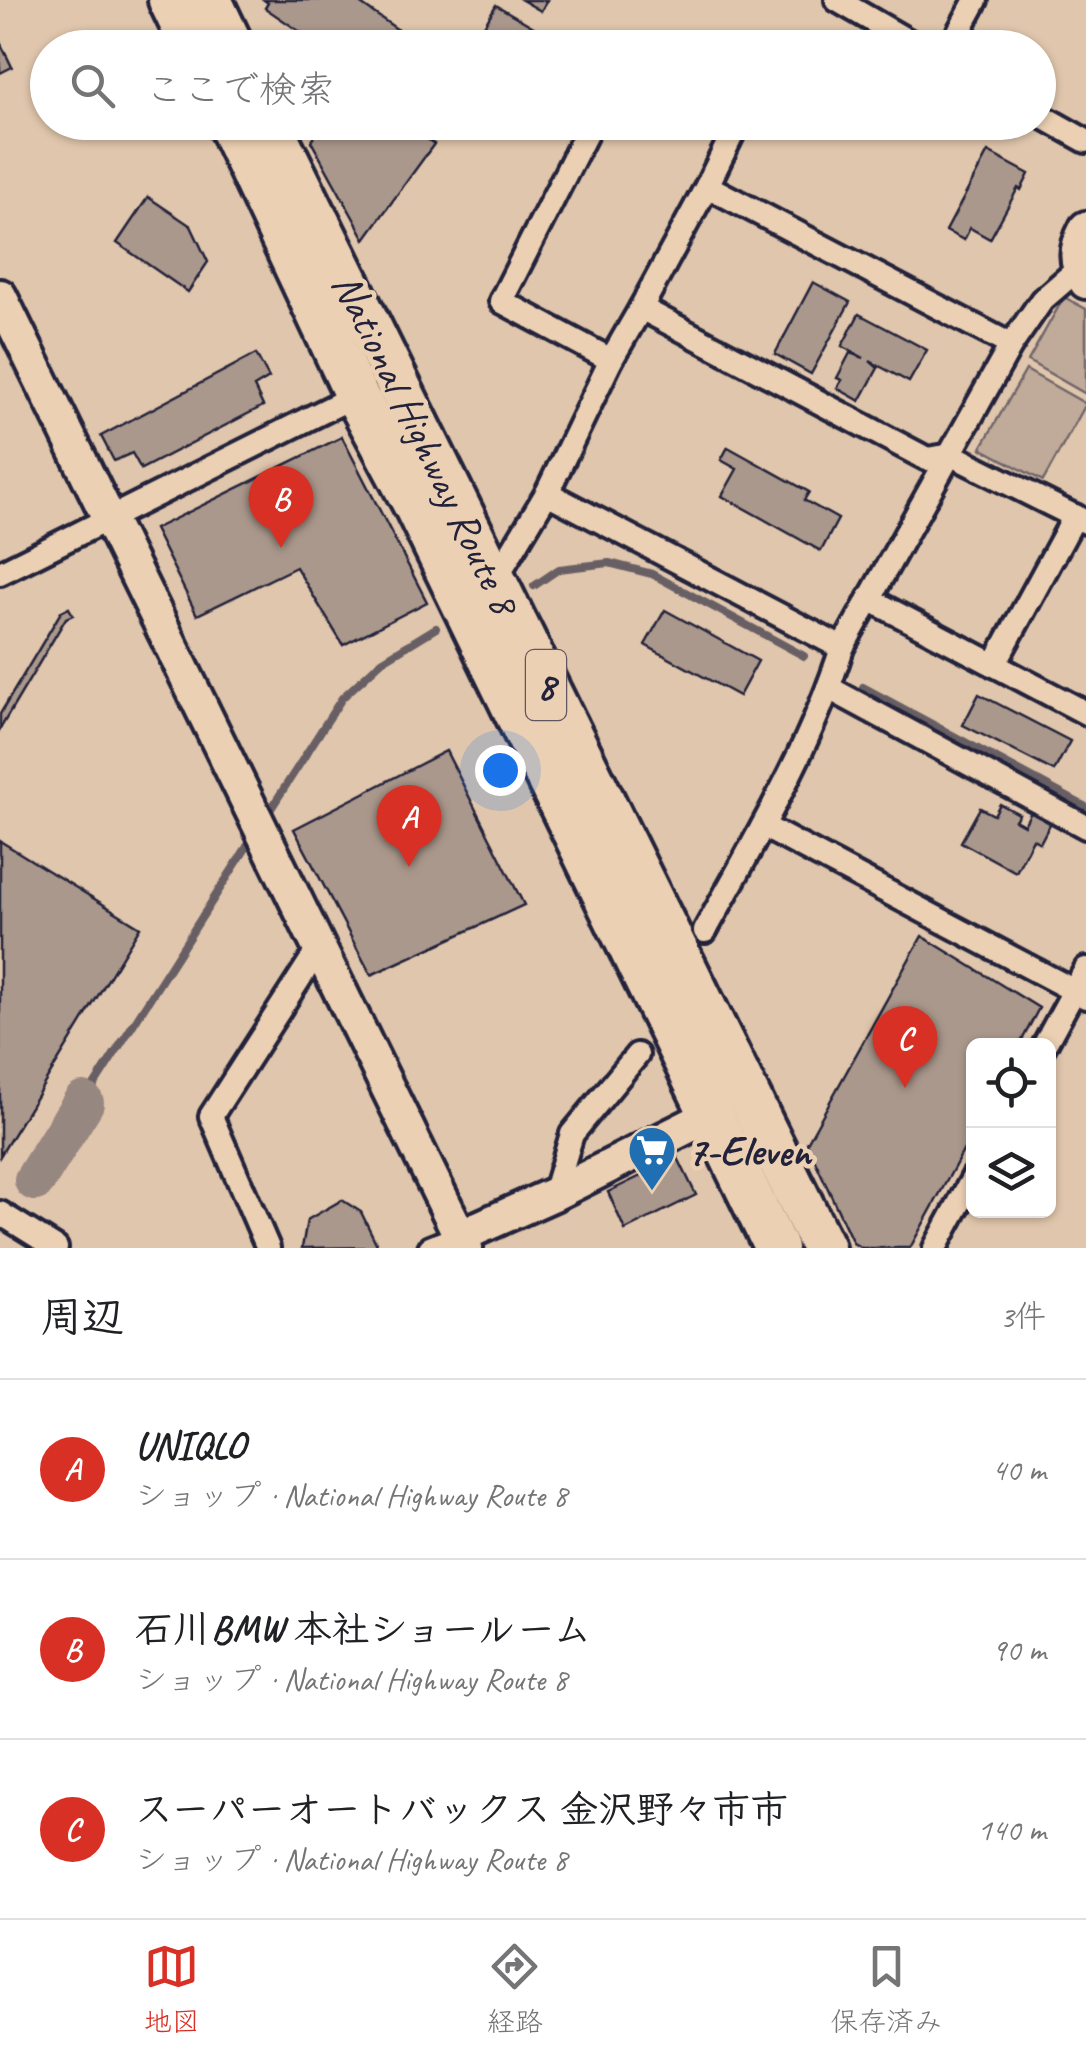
<!DOCTYPE html>
<html lang="ja">
<meta charset="utf-8">
<style>
:root{--surface:#fff;--page:#f6f6f6;--text:#202124;--muted:#757577;--line:#e0e0e0;--accent:#d93025}
body{margin:0;font-family:Caveat,"Klee One",sans-serif;background:var(--page);color:var(--text)}
.controls{position:absolute;right:30px;bottom:30px;display:grid;overflow:hidden;border-radius:15px;box-shadow:0 2px 8px #0004}
.controls button{width:90px;height:90px;display:grid;place-items:center;padding:0;border:0;border-bottom:2px solid var(--line);background:var(--surface);color:var(--text);font:50px sans-serif}
.you{position:absolute;left:500px;top:770px;width:35px;height:35px;margin:-25px;border:8px solid #fff;border-radius:50%;background:#1a73e8;box-shadow:0 0 0 15px #1a73e833}
.badge{display:grid;place-items:center;width:65px;height:65px;border-radius:50%;background:var(--accent);color:#fff;font-size:32px;font-weight:700}
.pin{position:absolute;translate:-50% -82px;filter:drop-shadow(0 2px 5px #0008)}
.pin::after{content:'';position:absolute;top:52px;width:35px;height:30px;background:inherit;clip-path:polygon(0 0,100% 0,50% 100%)}
.list{margin:0;padding:0;list-style:none}
h2{display:flex;justify-content:space-between;align-items:center;height:130px;margin:0;padding:0 40px;font-size:42px}
h2 small{font-size:32px;font-weight:400;color:var(--muted)}
.list li{display:grid;grid-template-columns:65px 1fr auto;gap:30px;align-items:center;box-sizing:border-box;height:180px;padding:0 40px;border-top:2px solid var(--line)}
.list b{display:block;font-size:38px;white-space:nowrap}
.list p{margin:0;font-size:32px;white-space:nowrap;color:var(--muted)}
.list em{font-size:32px;font-style:normal;color:var(--muted)}
.icon{flex:none;width:55px;height:55px;fill:none;stroke:currentColor;stroke-width:2;stroke-linecap:round;stroke-linejoin:round}
.map{position:relative;flex:none;width:1086px;height:1248px;overflow:hidden}
.search{position:absolute;background:var(--surface);box-shadow:0 2px 8px #0004;left:30px;right:30px;top:30px;height:110px;display:flex;align-items:center;gap:25px;box-sizing:border-box;padding:0 35px;border-radius:55px;color:var(--muted);font-size:38px}
.sheet{height:670px;background:var(--surface)}
nav{display:flex;justify-content:space-around;align-items:center;box-sizing:border-box;height:140px;border-top:2px solid var(--line);background:var(--surface);font-size:28px;color:var(--muted)}
nav a{display:grid;justify-items:center;gap:5px}
nav .on{color:var(--accent)}
.map>svg:first-child{display:block}
</style>
<div class="map">
<svg width="1086" height="1248" viewBox="0 0 1086 1248">
<rect width="100%" height="100%" fill="#e0c6ac"/>
<filter id="ink" filterUnits="userSpaceOnUse"><feTurbulence type="fractalNoise" baseFrequency=".01" numOctaves="2"/><feDisplacementMap in="SourceGraphic" scale="20" xChannelSelector="R" yChannelSelector="G"/><feConvolveMatrix kernelMatrix="1 2 1 2 8 2 1 2 1" color-interpolation-filters="sRGB"/></filter>
<g filter="url(#ink)">
<g fill="#c0aa99" stroke="#71666a" stroke-width="2.5">
<polygon points="1064,297 1086,309 1086,394 1028,361"/>
<polygon points="1026,370 1086,404 1043,481 981,448"/>
</g>
<g fill="none" stroke-linecap="round" stroke-linejoin="round">
<g stroke="#685f65" stroke-width="8">
<polyline points="534,586 559,569 609,563 652,574 804,656"/>
<polyline points="863,687 1086,807"/>
<polyline points="265,818 342,698 382,661 436,628"/>
<polyline points="83,1103 255,834"/>
</g>
<polyline stroke="#978781" stroke-width="42" points="35,1180 83,1103"/>
</g>
<g fill="#ab988c" stroke="#22223b" stroke-width="2.5">
<polygon points="264,0 355,0 424,48 324,48 265,8 268,3"/>
<polygon points="522,0 547,0 541,11"/>
<polygon points="496,5 549,36 543,48 471,48"/>
<polygon points="0,42 12,67 0,73"/>
<polygon points="325,122 404,122 434,144 365,239 311,141"/>
<polygon points="988,152 1029,174 1021,190 1018,188 990,239 970,228 964,240 946,231"/>
<polygon points="148,197 191,226 208,262 188,292 117,243"/>
<polygon points="813,282 850,302 811,374 775,354"/>
<polygon points="859,314 927,350 909,382 870,361 878,368 860,401 837,388 842,380 837,378 850,353 864,358 842,346"/>
<polygon points="256,354 269,378 254,387 263,406 141,469 132,453 114,461 101,436"/>
<polygon points="342,437 427,602 343,645 296,567 197,615 154,529"/>
<polygon points="728,447 809,492 804,500 838,519 821,551 722,496 737,469 721,460"/>
<polygon points="69,608 73,615 66,618 0,729 0,714 61,612"/>
<polygon points="665,610 758,661 739,696 645,645"/>
<polygon points="979,694 1070,741 1054,771 963,725"/>
<polygon points="446,751 524,905 371,975 294,829"/>
<polygon points="1000,804 1019,814 1015,820 1024,825 1031,812 1051,822 1040,843 1033,839 1016,872 961,842 980,808 994,815"/>
<polygon points="0,841 140,927 0,1156"/>
<polygon points="922,936 1039,1008 1019,1046 974,1046 974,1131 910,1248 862,1248 853,1243 807,1143"/>
<polygon points="678,1158 696,1195 625,1230 608,1192"/>
<polygon points="342,1200 361,1212 378,1247 302,1248 307,1220"/>
</g>
<g fill="none" stroke-linecap="round" stroke-linejoin="round">
<g stroke="#22223b" stroke-width="30">
<g id="street">
<polyline points="837,0 920,48"/>
<polyline points="950,48 976,0"/>
<polyline points="1038,114 1086,141"/>
<polyline points="592,122 501,301 611,360"/>
<polyline points="707,186 732,135 708,122"/>
<polyline points="1011,345 707,186 641,308 927,459 952,455 1086,522"/>
<polyline points="547,493 611,360 641,308"/>
<polyline points="0,573 356,395"/>
<polyline points="496,578 547,493 842,648"/>
<polyline points="869,599 1086,713"/>
<polyline points="994,665 1075,516"/>
<polyline points="829,688 1086,827"/>
<polyline points="763,826 1086,997"/>
<path d="M705 931C755 840 810 748 842 648L1011 345 1042 300 1078 269"/>
<polyline points="1044,1046 1086,969"/>
<polyline points="554,1194 572,1134 637,1055"/>
<polyline points="0,1213 56,1248"/>
<polyline points="268,1248 211,1116 319,948"/>
<polyline points="430,1248 460,1236"/>
<polyline points="935,1248 974,1176"/>
</g>
</g>
<g stroke="#22223b" stroke-width="40">
<g id="secondary">
<path d="M1086 228C1075 249 1074 261 1086 282"/>
<polyline points="0,296 466,1248"/>
<polyline points="460,1236 554,1194 713,1114"/>
</g>
</g>
<g stroke="#22223b" stroke-width="50">
<g id="highway">
<polyline points="170,0 193,48"/>
<polyline points="210,0 233,48"/>
<polyline points="228,122 356,395 416,507 776,1248"/>
<polyline points="269,122 823,1248"/>
</g>
</g>
<use href="#street" stroke="#ecd0b3" stroke-width="22"/>
<use href="#secondary" stroke="#ecd0b3" stroke-width="32"/>
<use href="#highway" stroke="#ecd0b3" stroke-width="42"/>
</g>
</g>
<defs>
<g id="supermarket-pin" transform="scale(2.5)"><path d="M0 17L-7.5 6A9.5 9.5 0 1 1 7.5 6Z" fill="#1f6fb2" stroke="#ecd0b3"/><path d="M-6-5.5h2.5l.6 2H6L4.5 2H-2.5L-4.4-4H-6ZM-1.5 3.2a1.3 1.3 0 1 0 .1 0ZM3 3.2a1.3 1.3 0 1 0 .1 0Z" fill="#fff"/></g>
</defs>
<g fill-rule="evenodd">
<use href="#supermarket-pin" x="652" y="1150"/>
</g>
<g text-anchor="middle" stroke-width="9" stroke-linejoin="round" paint-order="stroke">
<rect fill="#ecd0b3" stroke="#5f565f" stroke-width="2.5" x="526" y="650" width="40" height="70" rx="8"/>
<g font-size="40" font-weight="bold" fill="#22223b">
<text x="546" y="699">8</text>
</g>
<g font-size="42" fill="#22223b" stroke="#ecd0b3">
<text transform="translate(427 443) rotate(64)" y="15">National Highway Route 8</text>
</g>
<g font-size="42" font-weight="bold" fill="#22223b" stroke="#ecd0b3" text-anchor="start">
<text x="687" y="1165">7-Eleven</text>
</g>
</g>
</svg>
<div class="controls">
<button><svg class="icon" aria-label="locate" viewBox="0 0 24 24"><circle cx="12" cy="12" r="6"/><path d="M12 2v4M12 18v4M2 12h4M18 12h4"/></svg></button>
<button><svg class="icon" aria-label="layers" viewBox="0 0 24 24"><path d="M12 4l9 5-9 5-9-5zM3 14l9 5 9-5"/></svg></button>
</div>
<div class="you"></div>
<div class="pin badge" style="left:409px;top:867px">A</div>
<div class="pin badge" style="left:281px;top:548px">B</div>
<div class="pin badge" style="left:905px;top:1088px">C</div>
<div class="search"><svg class="icon" aria-label="search" viewBox="0 0 24 24"><circle cx="10" cy="10" r="6"/><path d="M15 15l6 6"/></svg>ここで検索</div>
</div>
<section class="sheet">
<h2>周辺<small>3件</small></h2>
<ul class="list">
<li><span class="badge">A</span><div><b>UNIQLO</b><p>ショップ · National Highway Route 8</p></div><em>40 m</em></li>
<li><span class="badge">B</span><div><b>石川BMW 本社ショールーム</b><p>ショップ · National Highway Route 8</p></div><em>90 m</em></li>
<li><span class="badge">C</span><div><b>スーパーオートバックス 金沢野々市市</b><p>ショップ · National Highway Route 8</p></div><em>140 m</em></li>
</ul>
</section>
<nav>
<a class="on"><svg class="icon" aria-label="map" viewBox="0 0 24 24"><path d="M3 6l6-2 6 2 6-2v14l-6 2-6-2-6 2zM9 4v14M15 6v14"/></svg>地図</a>
<a><svg class="icon" aria-label="directions" viewBox="0 0 24 24"><path d="M12 3l9 9-9 9-9-9zM9 14v-3h6M13 9l2 2-2 2"/></svg>経路</a>
<a><svg class="icon" aria-label="saved" viewBox="0 0 24 24"><path d="M7 4h10v16l-5-4-5 4z"/></svg>保存済み</a>
</nav>
